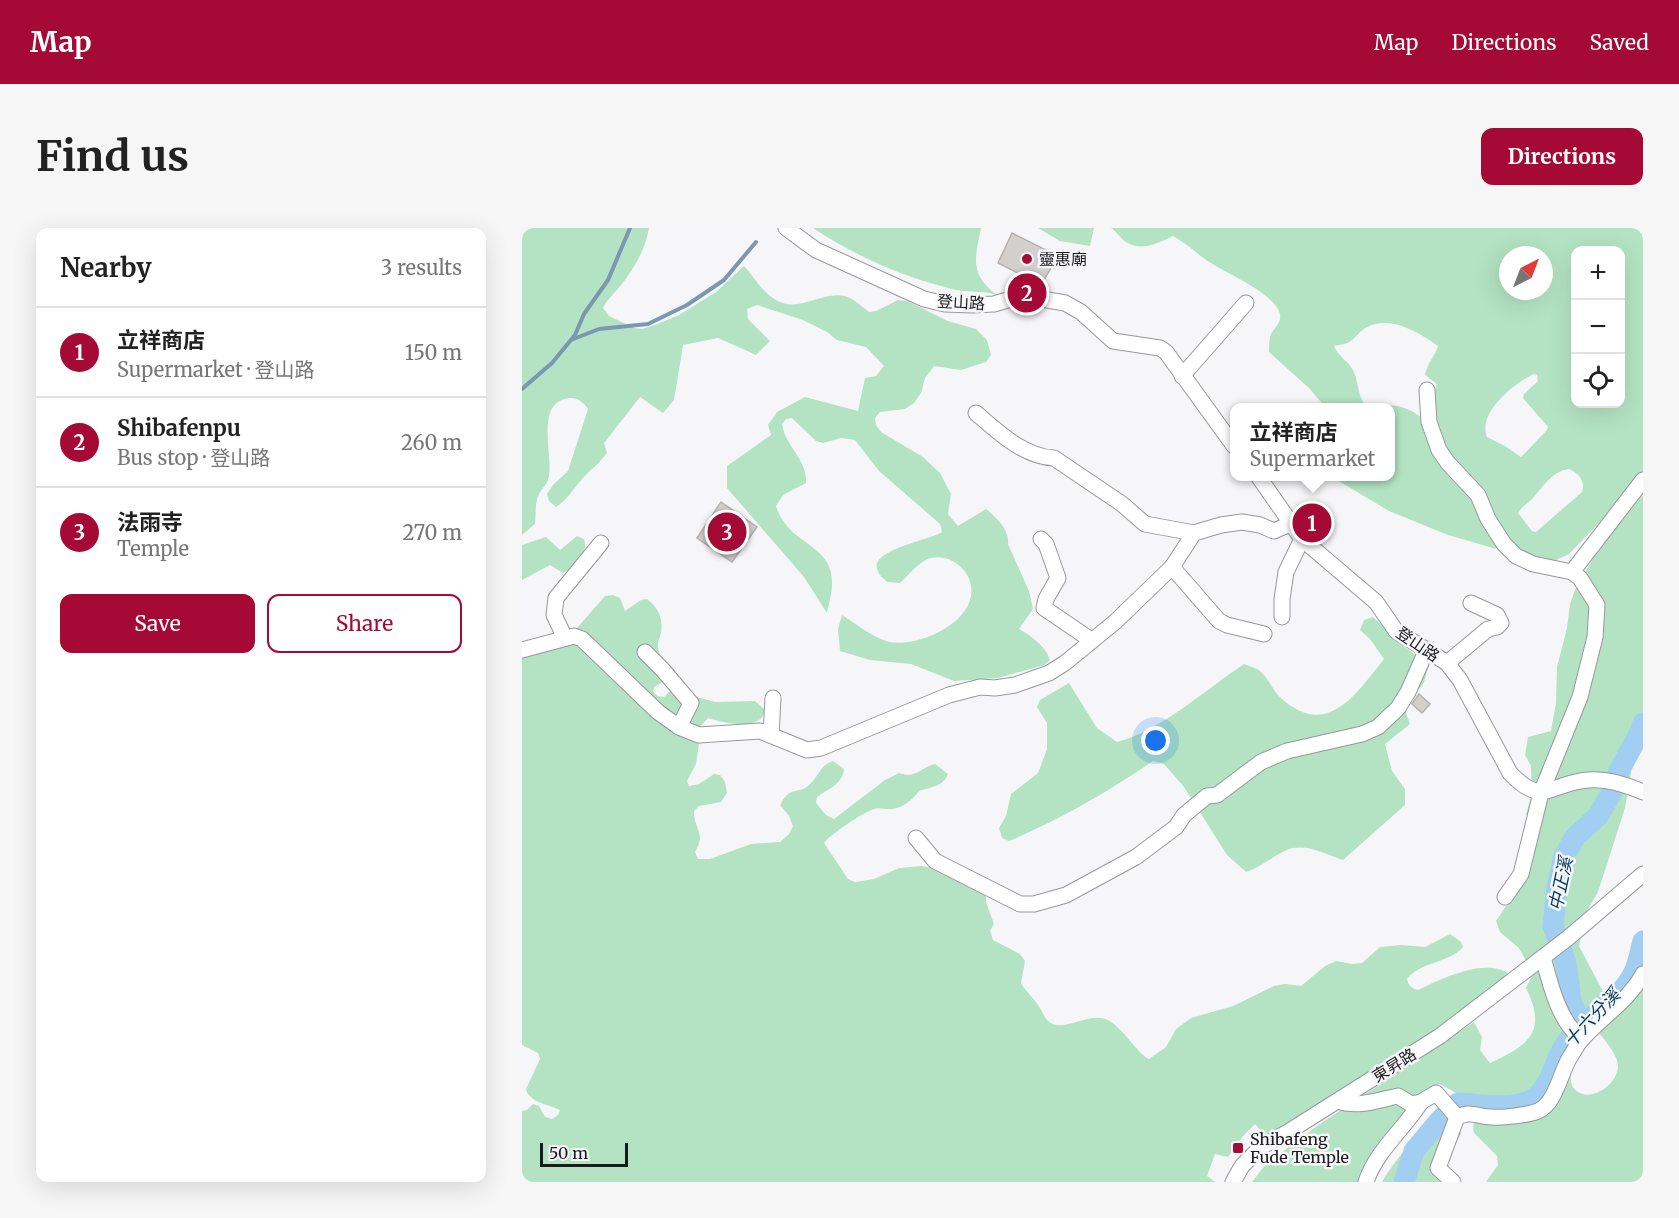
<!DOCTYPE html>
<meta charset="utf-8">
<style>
:root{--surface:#fff;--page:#f6f6f6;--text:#222;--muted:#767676;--line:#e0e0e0;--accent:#a50a36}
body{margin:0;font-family:Merriweather,"Noto Sans TC",serif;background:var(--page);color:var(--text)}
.controls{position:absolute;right:18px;top:18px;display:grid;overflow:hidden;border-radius:12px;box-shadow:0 6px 24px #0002}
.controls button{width:54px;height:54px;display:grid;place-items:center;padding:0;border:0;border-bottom:2px solid var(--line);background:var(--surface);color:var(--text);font:30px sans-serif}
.compass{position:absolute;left:977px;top:18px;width:54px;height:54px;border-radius:50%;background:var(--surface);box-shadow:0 6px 24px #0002;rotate:42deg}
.scale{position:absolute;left:18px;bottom:15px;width:88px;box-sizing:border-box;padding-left:6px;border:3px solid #1b1b1c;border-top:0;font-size:16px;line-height:21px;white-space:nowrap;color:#1b1b1c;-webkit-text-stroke:4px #f6f6f9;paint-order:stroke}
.you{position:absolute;left:634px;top:513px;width:21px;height:21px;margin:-15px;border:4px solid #fff;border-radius:50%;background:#1a73e8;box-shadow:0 0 0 9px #1a73e833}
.badge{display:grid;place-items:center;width:39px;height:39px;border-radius:50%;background:var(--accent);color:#fff;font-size:20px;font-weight:700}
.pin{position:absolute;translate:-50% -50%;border:3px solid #fff;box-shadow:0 2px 6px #0006}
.popup{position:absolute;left:708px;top:175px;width:165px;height:78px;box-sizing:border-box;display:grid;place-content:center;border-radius:12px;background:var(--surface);filter:drop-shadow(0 2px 4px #0005);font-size:20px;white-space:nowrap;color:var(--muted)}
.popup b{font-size:22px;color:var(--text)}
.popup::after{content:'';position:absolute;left:50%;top:100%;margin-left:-12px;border:12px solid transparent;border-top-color:var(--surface)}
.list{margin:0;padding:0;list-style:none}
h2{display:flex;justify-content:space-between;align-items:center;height:78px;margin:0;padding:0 24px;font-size:26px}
h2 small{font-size:20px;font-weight:400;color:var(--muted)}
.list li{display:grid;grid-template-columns:39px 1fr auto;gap:18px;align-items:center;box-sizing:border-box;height:90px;padding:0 24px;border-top:2px solid var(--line)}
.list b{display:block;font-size:22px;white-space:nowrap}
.list p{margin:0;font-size:20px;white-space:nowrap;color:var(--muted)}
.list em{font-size:20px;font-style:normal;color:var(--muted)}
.actions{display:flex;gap:12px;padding:18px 24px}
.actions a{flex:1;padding:14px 0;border:2px solid var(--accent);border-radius:12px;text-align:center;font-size:21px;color:var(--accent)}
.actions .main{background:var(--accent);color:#fff}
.icon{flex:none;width:33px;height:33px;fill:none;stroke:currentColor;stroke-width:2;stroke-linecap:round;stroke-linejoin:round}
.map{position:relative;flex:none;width:1121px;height:954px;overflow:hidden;border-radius:12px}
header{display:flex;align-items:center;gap:36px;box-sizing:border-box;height:84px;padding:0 30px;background:var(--accent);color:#fff}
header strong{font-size:28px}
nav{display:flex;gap:33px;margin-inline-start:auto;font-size:21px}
.intro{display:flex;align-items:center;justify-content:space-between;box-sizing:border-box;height:144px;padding:0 36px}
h1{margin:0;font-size:42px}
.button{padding:15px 27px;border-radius:12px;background:var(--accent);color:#fff;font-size:21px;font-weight:700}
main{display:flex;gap:36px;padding:0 36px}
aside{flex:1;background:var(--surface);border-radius:12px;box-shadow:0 6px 24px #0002}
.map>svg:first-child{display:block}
</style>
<header>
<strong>Map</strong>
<nav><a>Map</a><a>Directions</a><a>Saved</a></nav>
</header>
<div class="intro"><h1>Find us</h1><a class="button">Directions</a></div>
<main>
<aside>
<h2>Nearby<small>3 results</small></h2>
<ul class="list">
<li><span class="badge">1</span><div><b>立祥商店</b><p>Supermarket · 登山路</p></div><em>150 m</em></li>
<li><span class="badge">2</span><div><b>Shibafenpu</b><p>Bus stop · 登山路</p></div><em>260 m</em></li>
<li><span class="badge">3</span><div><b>法雨寺</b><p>Temple</p></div><em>270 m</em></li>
</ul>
<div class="actions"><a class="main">Save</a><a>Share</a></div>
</aside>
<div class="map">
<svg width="1121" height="954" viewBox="0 0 1121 954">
<rect width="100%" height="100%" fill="#f6f6f9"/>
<g fill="#b3e3c2" fill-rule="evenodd">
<path d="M0 0H127C124 20 112 41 99 57 93 65 85 71 81 80L87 88 112 100 120 101 133 97 157 87 194 64 222 38C232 49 240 64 254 72 278 87 303 59 328 70 334 73 341 79 347 84L354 83 376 72 385 73 426 93 454 101 465 112 469 127 464 134 439 142 412 138 403 150 399 165 392 175 383 181 358 184 353 190 354 197 359 204 401 229 418 245 429 266 426 286 436 298 464 281C475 290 488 302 486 316L507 363 511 381 497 401C509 408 524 418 528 432L522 437 476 450 432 453 389 436 348 432 318 423 316 401 320 387C333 395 349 408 364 413 391 421 444 399 449 368 453 346 431 325 409 330 398 332 387 347 378 355L365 354C362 351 357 347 356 343 345 322 409 312 420 304L418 296 357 243 333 212 319 210 301 215 294 213 270 190 264 191 260 196C263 218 286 232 284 255L261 267 254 278C266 318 312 315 310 356 310 365 307 376 305 385L282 349 205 260V238L249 207 246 197 255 184 283 169 336 183 343 150 354 148 362 138 344 119 315 112 305 104 281 92 235 77 225 81 226 91 248 113 234 127 196 110 161 117 152 172 141 185 118 169 82 215 85 225C78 235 69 241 61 250 52 260 45 272 34 279L27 273 25 266 31 257 46 243 66 181C60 173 54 168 43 171 14 178 31 228 27 248 26 256 19 261 16 268 13 276 14 288 13 296L0 307Z"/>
<path d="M291 0H459C453 30 447 46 475 67 460 62 445 65 430 61 381 49 333 28 291 0Z"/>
<polygon points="516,0 572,0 568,18 538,13"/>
<path d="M589 0H1121V243L1078 294 1047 326 1032 333 971 320 926 307 867 283 815 252 812 249 868 248V180L858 179C872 174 889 181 900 190L915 156 903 147C905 136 914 126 916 118 897 104 868 87 845 99 838 103 835 108 830 112 826 116 817 117 812 118 816 128 826 133 831 142 837 154 835 169 845 179H803L788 161 747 124C747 120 747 115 748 110 749 101 760 97 758 86 753 65 701 44 684 32 672 23 665 16 651 8 637 15 619 24 604 14 598 10 595 4 589 0ZM1054 22H1098V176H1054ZM986 27H1022V63H986ZM1012 146 1015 147 1016 153 1002 166 1001 170 1026 199 1025 202 999 229 983 218 965 209C955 185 992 155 1012 146ZM1047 241C1057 246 1064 253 1060 264L1014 304 1010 303 996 285C999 279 1005 276 1010 271 1021 259 1030 243 1047 241Z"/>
<path d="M1121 267V513L1111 533 1103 580 1076 664 1064 685 1057 718 1085 771 1121 748V954H964L976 937 975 928 952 905C950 899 953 896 952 890 950 873 931 862 917 856L909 859 848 954H730L744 936 795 898 952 794 960 809 958 822 968 835C1006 817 1026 805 1004 760L1011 746 997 720 978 704 974 693 1003 650 1012 629 1014 609 1004 586 1010 566 1009 538 1003 527 1006 509 1029 503 1034 475 1035 439 1045 400 1048 376 1053 362 1083 310 1100 288ZM1068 796C1077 805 1096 825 1096 838 1096 855 1071 874 1056 864 1053 862 1049 858 1049 853 1046 835 1061 812 1068 796Z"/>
<path d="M55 308 62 311C67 326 53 338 41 345L28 337 0 352V317L24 309 38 322Z"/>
<path d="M91 367 98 370 103 383 119 372 125 371C137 381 141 389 139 405 138 410 135 414 136 419 136 428 147 435 153 442L151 448 132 459 131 463 135 468 142 469 149 462 193 474 233 473 243 482C240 504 201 495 186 490L178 499H171L172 510 177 515 174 536 165 553 167 558 177 556 192 546 198 547 203 554 205 565 199 574 177 578 172 583C171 601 185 604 173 624L176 631H188L229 616 258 614 267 606 271 598 267 588 258 577C269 556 276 568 288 556 297 548 298 537 311 533L322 541C321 556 306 561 295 569L294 575 304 587 312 591 363 552 377 545C395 551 397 540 413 536L426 546C421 559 409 559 397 563 391 571 381 580 370 581 364 582 358 579 352 581 340 585 309 606 302 615L326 651 333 654 352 651 377 640 400 638 420 642 464 664V674L472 696 468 703 471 712 498 726 503 733 499 755C503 763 511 769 516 777 520 782 521 788 526 793 541 807 568 781 588 793 601 801 618 828 627 831L644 819 654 801 669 790 711 778 752 758 763 756 779 758 803 738 814 733 830 736 840 735 858 719 879 717 903 719 928 706 939 714 941 719C926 736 899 733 885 751 887 758 889 760 896 762 919 751 963 729 987 746L926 794 744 908 733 896 721 908 706 929 693 926 685 948 693 954H0V883L5 882 11 876 17 878 23 889 30 891 36 887 38 882C27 876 7 875 4 861L18 831 16 825 0 817V419L48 408 83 368Z"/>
<path d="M851 389 884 420 907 437 902 454 883 482 888 496 863 516 870 543 883 561V577L821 632C806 627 788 617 771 620 759 622 740 639 724 644L705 627 662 559 642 536 631 533C586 564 537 592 487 613L480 610 477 600 484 588 489 566 516 545 525 521V495L515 479 518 472 547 455 575 500 595 514C639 503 684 461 722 436 727 438 735 440 739 444 747 451 751 463 759 470 805 512 834 466 862 431L848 411 838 402 842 392Z"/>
<path d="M916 882C926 888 936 893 939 906L921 937 936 954H860C867 941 876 931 885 919 895 906 902 891 916 882Z"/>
</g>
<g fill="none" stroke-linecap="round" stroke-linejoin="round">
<g stroke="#7a98b1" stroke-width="4">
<polyline points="49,112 77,101 126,96 165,77 202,52 234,14"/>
<polyline points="0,161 30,135 53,107 62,86 86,52 108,0"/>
</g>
<g stroke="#a2cef1" stroke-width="21">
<polyline points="1059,798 1049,773 1044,735 1031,698 1035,659 1042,628 1053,609 1076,588 1090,564 1097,543 1118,504 1121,495"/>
<path d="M882 954 892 923 918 892 936 875C956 876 992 882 1009 872 1030 861 1031 832 1045 814 1063 789 1095 775 1110 748 1116 738 1118 724 1121 713"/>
</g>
</g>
<g fill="#d2cfcc" stroke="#b4b2af" stroke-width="1.5">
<polygon points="490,5 536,28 519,57 476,35"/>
<polygon points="199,274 235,299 210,334 175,310"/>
<polygon points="897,466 908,476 900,485 890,476"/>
</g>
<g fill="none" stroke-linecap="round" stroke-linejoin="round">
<g stroke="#98979b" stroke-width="17">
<g id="minor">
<polyline points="264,0 294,22 402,71 423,76 450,77 472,76 489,71 514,70 543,75 559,84 591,113 638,120 644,124 712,218"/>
<polyline points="660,148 724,75"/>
<polyline points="905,162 907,194 917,222 926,235 956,267 966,291 982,316 994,328 1011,336 1050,344"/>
<path d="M454 185C476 204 502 229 532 230L600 276 623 296 672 305"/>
<path d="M736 248 780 311 854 374 874 403 925 435 938 452 988 545C1021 580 1028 555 1066 552 1085 550 1103 556 1121 564"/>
<polyline points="519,311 524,316 536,350 524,371 522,380 569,412"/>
<polyline points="650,339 697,393 705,397 742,406"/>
<polyline points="760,389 760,371 764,344 780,311"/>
<polyline points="43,410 32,387 34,370 79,315"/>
<polyline points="0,422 52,408 60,411 136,484 157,499 177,507 238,503 285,522 299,520 427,467 458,459 473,460 493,457 527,445 543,435 593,394 650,339 672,305 699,297 720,294 738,297 752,303 768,296"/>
<polyline points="123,424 140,441 169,475 157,499"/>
<polyline points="925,435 966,401 975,399 979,395 975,387 949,375"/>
<polyline points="249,507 251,470"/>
<polyline points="394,610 413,633 498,676 512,676 544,667 614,629 654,599 662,587 685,568 695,567 739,534 765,523 840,506 856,499 876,480 886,464 905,421"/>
<polyline points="983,669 999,646 1019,565 1058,469 1073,409 1075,377 1058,350 1050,344 1121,252"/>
<path d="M1021 729C1028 756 1037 794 1060 811"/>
<path d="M816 873C836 880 856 872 876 868L889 876 899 874 914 865 935 889"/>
<polyline points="711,954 720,938 739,919 766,904 918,808 1046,710 1121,646"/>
<path d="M844 954C854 923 882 901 899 874"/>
<path d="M931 954 916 940 935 889C950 882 955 889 970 889 981 890 1006 887 1016 883 1034 875 1038 845 1048 829 1052 823 1056 815 1061 810 1081 788 1107 772 1121 746"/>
</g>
</g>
<use href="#minor" stroke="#fff" stroke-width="15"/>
</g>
<g fill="#a50a36" stroke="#f6f6f9" stroke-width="2">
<circle cx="505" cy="31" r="6"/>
<rect x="710" y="914" width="12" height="12" rx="3"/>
</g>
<g text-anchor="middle" stroke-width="5" stroke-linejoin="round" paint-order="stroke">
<g font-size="16" fill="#1b1b1c" stroke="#f6f6f9" text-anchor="start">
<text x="517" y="37">靈惠廟</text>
<text x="728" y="917">Shibafeng<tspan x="728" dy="18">Fude Temple</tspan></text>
</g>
<g font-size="16" fill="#1b1b1c" stroke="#f6f6f9">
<text transform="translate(439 74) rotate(3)" y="6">登山路</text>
<text transform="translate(896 416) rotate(34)" y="6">登山路</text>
<text transform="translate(872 837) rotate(-32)" y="6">東昇路</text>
</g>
<g font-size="18" font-style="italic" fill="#073c5e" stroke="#f6f6f9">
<text transform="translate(1039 656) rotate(-78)" y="6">中正溪</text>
<text transform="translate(1070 790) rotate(-47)" y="6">十六分溪</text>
</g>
</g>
</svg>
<div class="controls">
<button>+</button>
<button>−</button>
<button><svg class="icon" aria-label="locate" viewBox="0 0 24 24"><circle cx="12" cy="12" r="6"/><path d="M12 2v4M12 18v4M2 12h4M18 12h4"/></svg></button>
</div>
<svg class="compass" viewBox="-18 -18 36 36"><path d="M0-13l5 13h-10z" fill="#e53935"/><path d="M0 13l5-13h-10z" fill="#767676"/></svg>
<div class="scale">50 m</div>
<div class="you"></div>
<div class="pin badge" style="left:790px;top:295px">1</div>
<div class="popup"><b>立祥商店</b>Supermarket</div>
<div class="pin badge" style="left:505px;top:65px">2</div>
<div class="pin badge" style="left:205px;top:304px">3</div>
</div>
</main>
